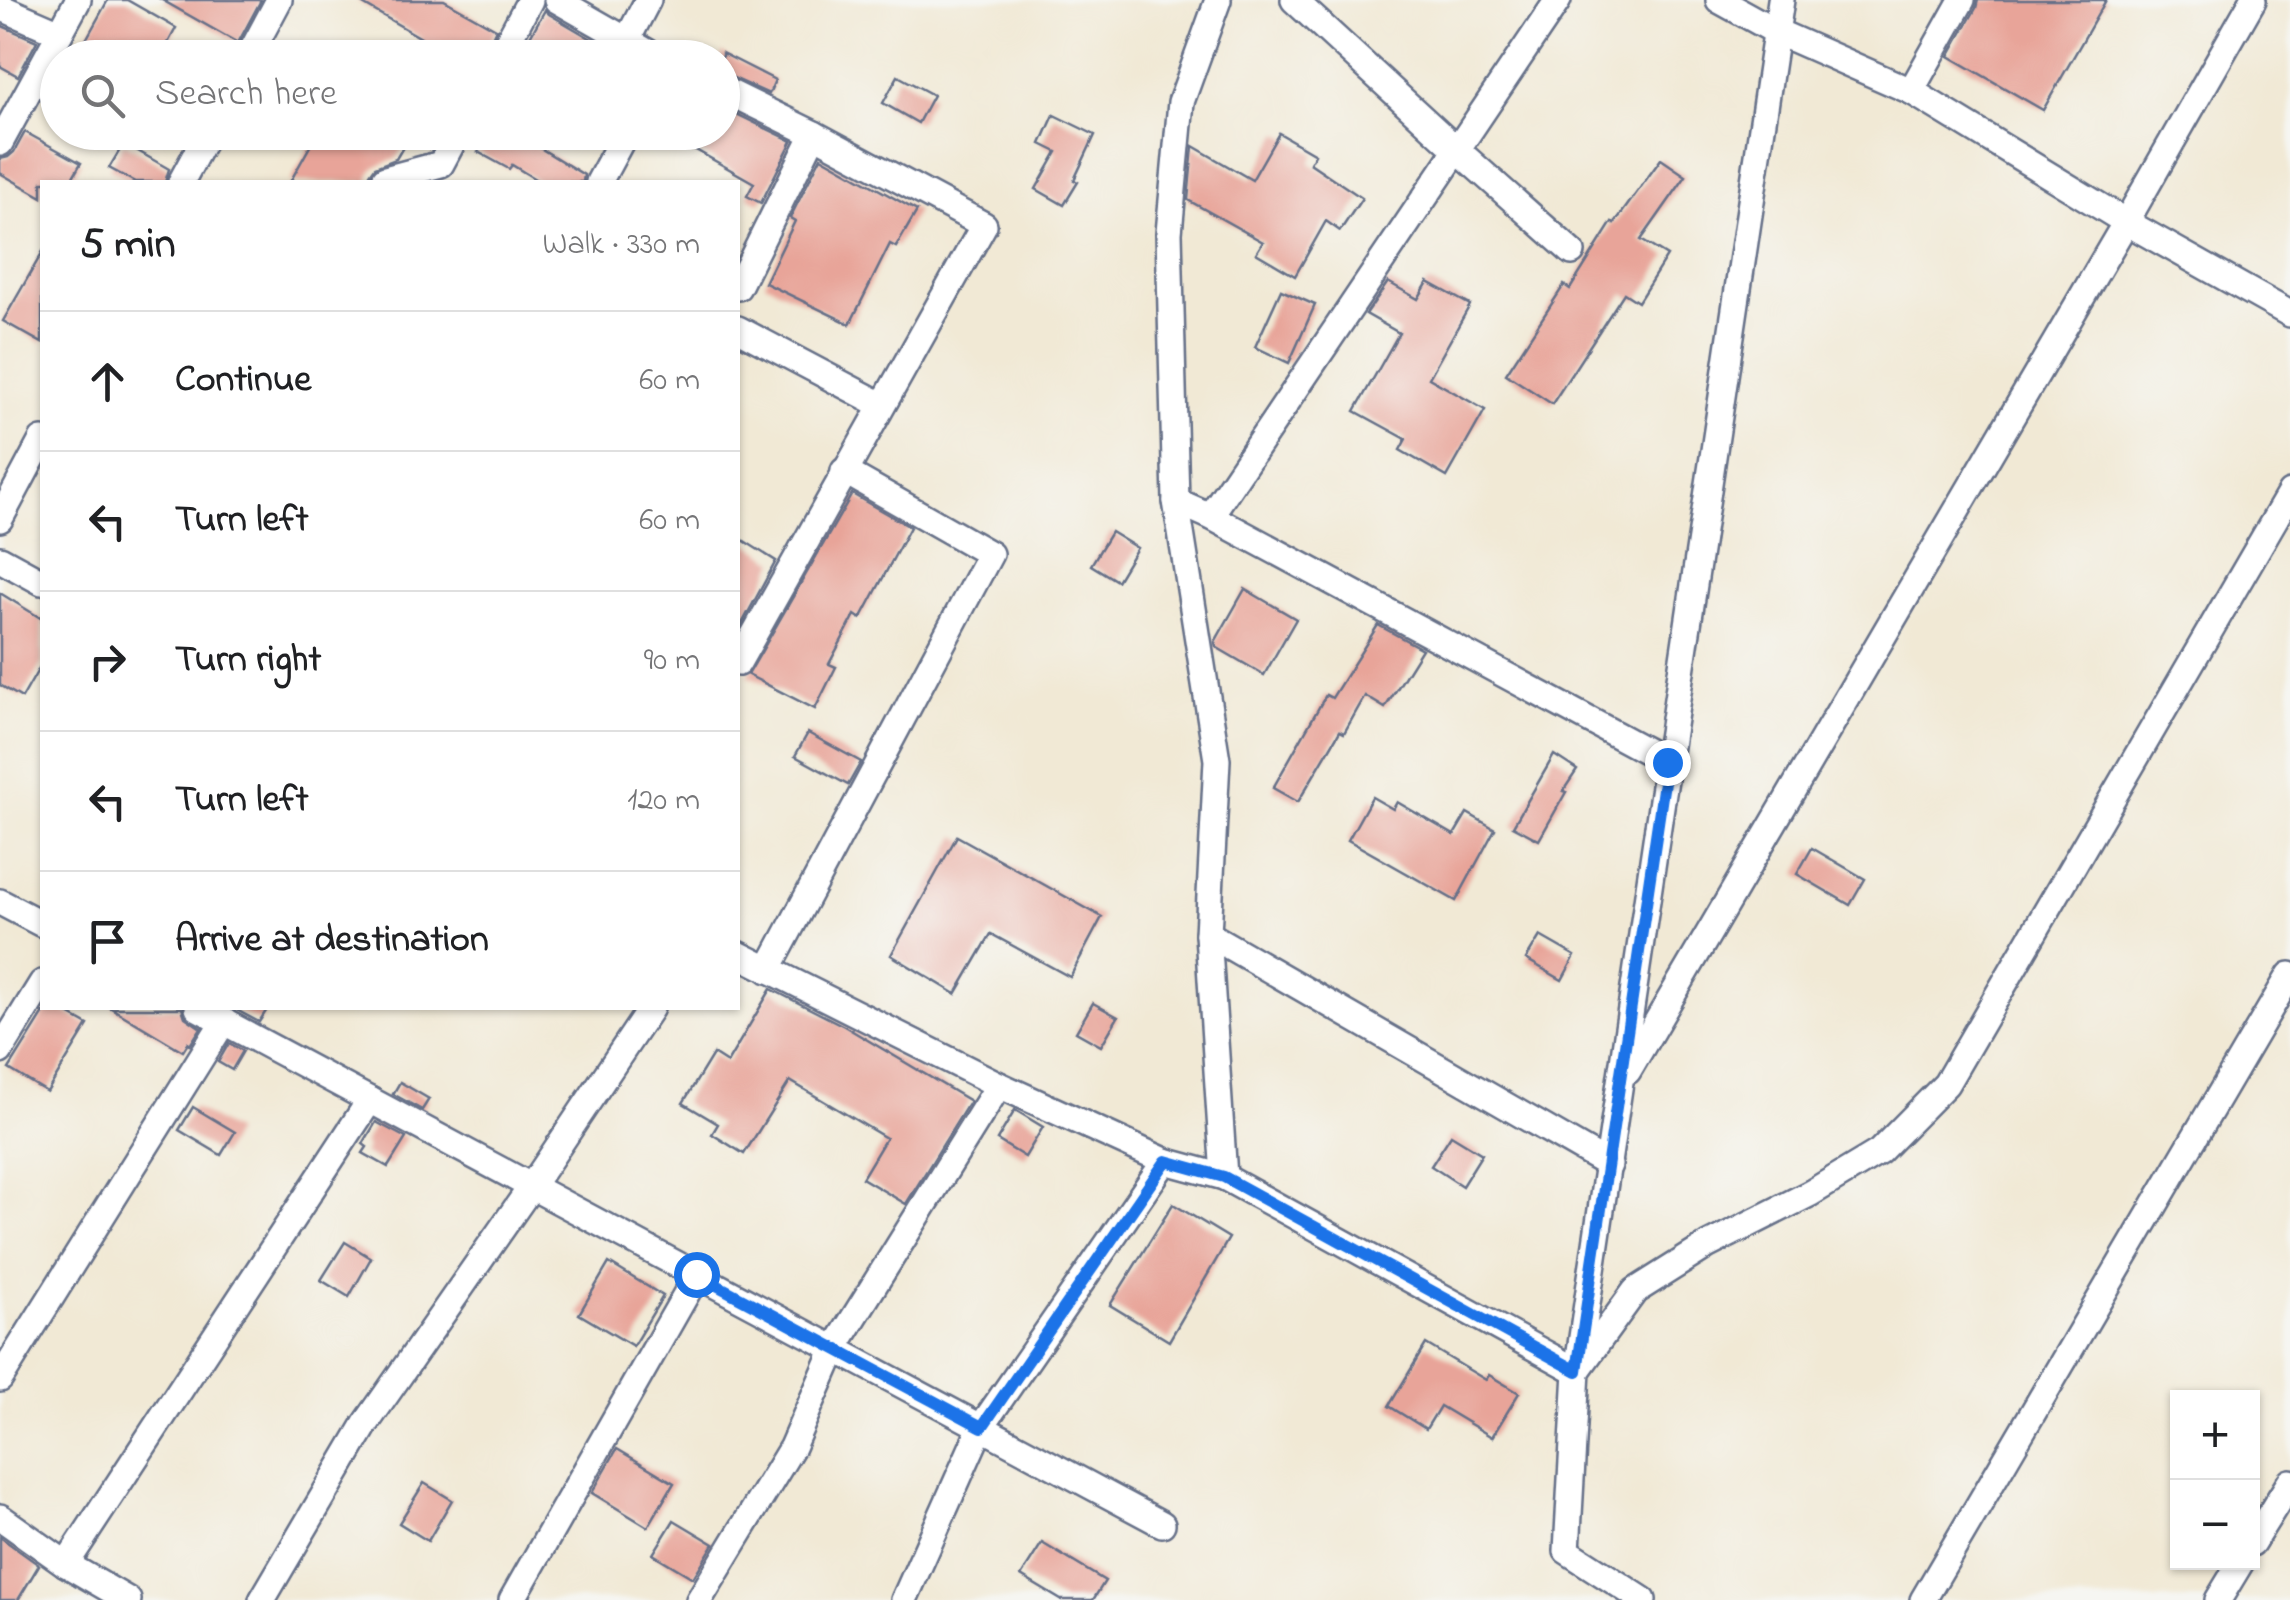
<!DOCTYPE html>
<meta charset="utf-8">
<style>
:root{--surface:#fff;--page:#f2f2f2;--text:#202124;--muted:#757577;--line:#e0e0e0}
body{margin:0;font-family:"Indie Flower",sans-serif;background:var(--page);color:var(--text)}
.controls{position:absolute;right:30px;bottom:30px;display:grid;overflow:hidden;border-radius:0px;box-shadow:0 2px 8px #0004}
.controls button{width:90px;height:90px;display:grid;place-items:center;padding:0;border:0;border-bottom:2px solid var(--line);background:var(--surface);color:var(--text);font:50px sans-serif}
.stop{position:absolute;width:30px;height:30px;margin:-22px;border:8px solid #1a73e8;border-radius:50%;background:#fff}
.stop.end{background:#1a73e8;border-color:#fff;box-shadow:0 2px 10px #0008}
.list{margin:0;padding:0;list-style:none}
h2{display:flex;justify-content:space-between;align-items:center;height:130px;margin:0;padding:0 40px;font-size:42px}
h2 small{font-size:32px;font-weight:400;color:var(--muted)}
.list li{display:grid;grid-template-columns:65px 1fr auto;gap:30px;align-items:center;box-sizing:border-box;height:140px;padding:0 40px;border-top:2px solid var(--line)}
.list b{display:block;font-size:38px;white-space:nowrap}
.list em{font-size:32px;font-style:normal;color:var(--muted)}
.icon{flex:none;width:55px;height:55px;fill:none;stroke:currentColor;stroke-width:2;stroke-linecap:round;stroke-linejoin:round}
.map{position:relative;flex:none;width:2290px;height:1600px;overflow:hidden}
.search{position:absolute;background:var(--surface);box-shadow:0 2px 8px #0004;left:40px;top:40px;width:700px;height:110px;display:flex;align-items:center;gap:25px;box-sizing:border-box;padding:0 35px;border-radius:55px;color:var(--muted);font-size:38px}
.panel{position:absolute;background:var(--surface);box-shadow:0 2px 8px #0004;left:40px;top:180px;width:700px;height:830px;border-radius:0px}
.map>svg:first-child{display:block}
</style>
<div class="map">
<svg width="2290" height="1600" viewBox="0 0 2290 1600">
<rect width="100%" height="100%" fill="#f6f6f2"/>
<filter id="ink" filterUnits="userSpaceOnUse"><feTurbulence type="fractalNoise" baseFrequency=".01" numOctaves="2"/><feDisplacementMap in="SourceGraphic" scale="20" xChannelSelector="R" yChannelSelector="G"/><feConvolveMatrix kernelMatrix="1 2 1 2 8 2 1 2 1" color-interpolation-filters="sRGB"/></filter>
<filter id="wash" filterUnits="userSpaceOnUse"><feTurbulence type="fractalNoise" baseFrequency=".0048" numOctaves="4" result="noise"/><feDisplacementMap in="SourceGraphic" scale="40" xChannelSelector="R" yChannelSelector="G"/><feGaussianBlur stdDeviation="2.25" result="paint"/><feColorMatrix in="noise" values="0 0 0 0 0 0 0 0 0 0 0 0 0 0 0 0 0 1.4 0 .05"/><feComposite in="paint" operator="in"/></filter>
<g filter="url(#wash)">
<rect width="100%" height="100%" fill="#f1e9d5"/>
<g id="blocks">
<g fill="#e8a499">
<polygon points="108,0 127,0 176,28 160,58 100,58 82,47"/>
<polygon points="162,0 261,0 238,43"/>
<polygon points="356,0 444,0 496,29 483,58 410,58 421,38"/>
<polygon points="1978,0 2106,0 2043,110 1949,56 1976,8"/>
<polygon points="545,10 549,14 624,58 518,58"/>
<polygon points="0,25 37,41 18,76 0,66"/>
<polygon points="722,53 775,80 769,94 722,73"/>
<polygon points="898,76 933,95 918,123 883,103"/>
<polygon points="722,107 792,141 761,203 747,196 754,183 664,132 722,132"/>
<polygon points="1054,115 1095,135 1074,180 1078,182 1064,205 1036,189 1057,152 1041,144"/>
<polygon points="25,132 81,163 70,182 42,182 42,197 0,173 0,159 8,157 14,152"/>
<polygon points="318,132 412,132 396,159 375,167 370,174 368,182 290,182"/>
<polygon points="489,132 514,132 584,175 583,182 540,182 512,165 509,169 478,152"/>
<polygon points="1279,133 1315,154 1310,163 1362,198 1340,231 1326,221 1295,276 1256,253 1263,242 1188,200 1193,146 1252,180"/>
<polygon points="124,143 169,169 165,182 135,182 109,168"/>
<polygon points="821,157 917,211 896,247 890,244 850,324 765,283 795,221 790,218"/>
<polygon points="1661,159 1686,176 1641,240 1667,256 1638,302 1624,293 1552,404 1506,374 1564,285 1570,289 1612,222 1614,224"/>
<polygon points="42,253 42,343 3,321"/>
<polygon points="1388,282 1418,299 1428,282 1470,305 1429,378 1485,410 1447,477 1400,450 1406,439 1355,411 1399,333 1366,314"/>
<polygon points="1281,290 1315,305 1289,363 1255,347"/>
<polygon points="852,494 910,527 861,619 855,615 829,664 836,667 815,709 748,675"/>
<polygon points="1111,532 1137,548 1117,581 1091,565"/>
<polygon points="738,537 776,561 738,631"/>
<polygon points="1245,589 1296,619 1264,675 1216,647 1215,642"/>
<polygon points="0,593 42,619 42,663 22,698 0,685"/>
<polygon points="1378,625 1422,649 1385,708 1365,696 1344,733 1340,731 1298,802 1273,788 1326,695 1332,698"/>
<polygon points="808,733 861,762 848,785 795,756"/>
<polygon points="1554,755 1577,770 1563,791 1566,792 1539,840 1513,826"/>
<polygon points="1372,797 1393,809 1397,802 1454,835 1467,813 1495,829 1456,901 1348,840"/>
<polygon points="957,836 1102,917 1070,977 991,934 956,994 891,955"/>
<polygon points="1812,848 1865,879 1850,905 1797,874"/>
<polygon points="1540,936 1575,956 1562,980 1526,959"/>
<polygon points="771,989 844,1026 970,1101 906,1204 862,1178 886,1138 790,1081 744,1154 712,1134 718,1124 683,1103 713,1054 727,1063"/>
<polygon points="1093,1003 1118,1017 1101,1046 1076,1032"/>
<polygon points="47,1008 58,1008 88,1025 47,1092 9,1069"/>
<polygon points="111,1008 182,1008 185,1017 201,1028 190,1045 188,1043 183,1051"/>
<polygon points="233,1008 268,1008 259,1022"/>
<polygon points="229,1043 243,1051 232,1070 218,1062"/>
<polygon points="400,1082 429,1099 422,1110 393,1094"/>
<polygon points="193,1107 235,1132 221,1155 179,1130"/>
<polygon points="1015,1110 1043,1127 1025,1157 997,1140"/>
<polygon points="376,1122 406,1138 388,1167 363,1153 367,1147 363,1144"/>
<polygon points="1451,1135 1482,1154 1462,1186 1431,1166"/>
<polygon points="1173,1204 1229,1238 1169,1341 1110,1305"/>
<polygon points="345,1242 371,1258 349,1297 321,1280"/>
<polygon points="609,1263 663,1296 633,1346 579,1314"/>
<polygon points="1426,1344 1486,1380 1489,1375 1519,1393 1492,1437 1440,1406 1426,1429 1389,1406"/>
<polygon points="617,1449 674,1483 648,1527 592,1493"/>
<polygon points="424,1483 452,1500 428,1541 399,1523"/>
<polygon points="674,1520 714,1544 693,1578 653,1554"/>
<polygon points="0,1537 39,1565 18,1600 0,1600"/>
<polygon points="1042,1543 1105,1581 1093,1600 1061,1600 1021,1576"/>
</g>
</g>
</g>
<g filter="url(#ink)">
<use href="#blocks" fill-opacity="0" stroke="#667088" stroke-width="2.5"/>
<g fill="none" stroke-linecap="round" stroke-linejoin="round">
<g stroke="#667088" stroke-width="30">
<g id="minor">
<polyline points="557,0 658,58"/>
<polyline points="1218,0 1181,102 1169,233 1176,501 1210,516 1667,762"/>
<polyline points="1294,0 1457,150 1572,252"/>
<polyline points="1719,0 1777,32 1911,91 2126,222 2290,314"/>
<polyline points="0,7 60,33"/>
<polyline points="627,40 648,0"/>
<polyline points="248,58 279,0"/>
<polyline points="499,58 530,0"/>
<polyline points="722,89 814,134 984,225 738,663"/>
<polyline points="1911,91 1962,0"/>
<polyline points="0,143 78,0"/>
<polyline points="181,182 208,132"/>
<polyline points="384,182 385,179 441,164 458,132"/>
<polyline points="599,182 626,132"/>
<polyline points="738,287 814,134"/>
<polyline points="738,329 882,405"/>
<polyline points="1176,501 1217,760 1208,934 1224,1177"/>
<polyline points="1210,516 1558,0"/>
<polyline points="0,519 42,440"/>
<polyline points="0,559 42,582"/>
<polyline points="0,902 42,924"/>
<polyline points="1208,934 1609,1165"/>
<polyline points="738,954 999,1085 1165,1161 1224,1177 1577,1371 1635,1291 1708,1245 1811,1193 1879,1152 1946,1084 2290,493"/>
<polyline points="768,970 990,554 844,471"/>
<polyline points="198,1008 1162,1524"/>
<polyline points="0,1051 42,983"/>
<polyline points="1628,1071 2126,222 2253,0"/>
<polyline points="0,1379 224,1021"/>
<polyline points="0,1517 66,1564 128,1600"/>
<polyline points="2252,1543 2290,1482"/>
<polyline points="66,1564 370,1100"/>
<polyline points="262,1600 365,1425 531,1187 651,1008"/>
<polyline points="512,1600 697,1275"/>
<polyline points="699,1600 792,1447 835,1348 999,1085"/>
<polyline points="904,1600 981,1427 1165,1161"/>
<polyline points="1643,1600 1567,1551 1577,1371 1781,0"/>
<polyline points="1923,1600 2290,975"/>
<polyline points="2218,1600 2241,1562"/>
</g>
</g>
<use href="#minor" stroke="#fff" stroke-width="25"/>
</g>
</g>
<g fill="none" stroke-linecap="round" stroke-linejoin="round" filter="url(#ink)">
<polyline stroke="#1a73e8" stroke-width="12" points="696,1274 982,1427 1166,1161 1224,1177 1577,1371 1667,762"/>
</g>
</svg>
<div class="controls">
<button>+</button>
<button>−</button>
</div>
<div class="stop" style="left:696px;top:1274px"></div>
<div class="stop end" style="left:1667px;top:762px"></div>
<div class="search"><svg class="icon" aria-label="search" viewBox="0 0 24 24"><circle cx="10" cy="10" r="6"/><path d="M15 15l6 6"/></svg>Search here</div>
<section class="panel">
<h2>5 min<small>Walk · 330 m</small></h2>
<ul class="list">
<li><svg class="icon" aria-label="ahead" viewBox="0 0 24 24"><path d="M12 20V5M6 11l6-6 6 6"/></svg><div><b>Continue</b></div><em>60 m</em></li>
<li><svg class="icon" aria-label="left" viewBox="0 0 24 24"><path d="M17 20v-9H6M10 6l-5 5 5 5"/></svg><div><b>Turn left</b></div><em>60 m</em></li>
<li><svg class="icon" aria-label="right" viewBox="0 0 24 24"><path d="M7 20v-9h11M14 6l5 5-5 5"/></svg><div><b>Turn right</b></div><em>90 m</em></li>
<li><svg class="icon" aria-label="left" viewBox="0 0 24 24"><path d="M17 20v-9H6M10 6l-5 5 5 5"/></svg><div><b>Turn left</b></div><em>120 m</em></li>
<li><svg class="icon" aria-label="arrive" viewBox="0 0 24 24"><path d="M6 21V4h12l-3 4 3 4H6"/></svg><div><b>Arrive at destination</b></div></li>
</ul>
</section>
</div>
